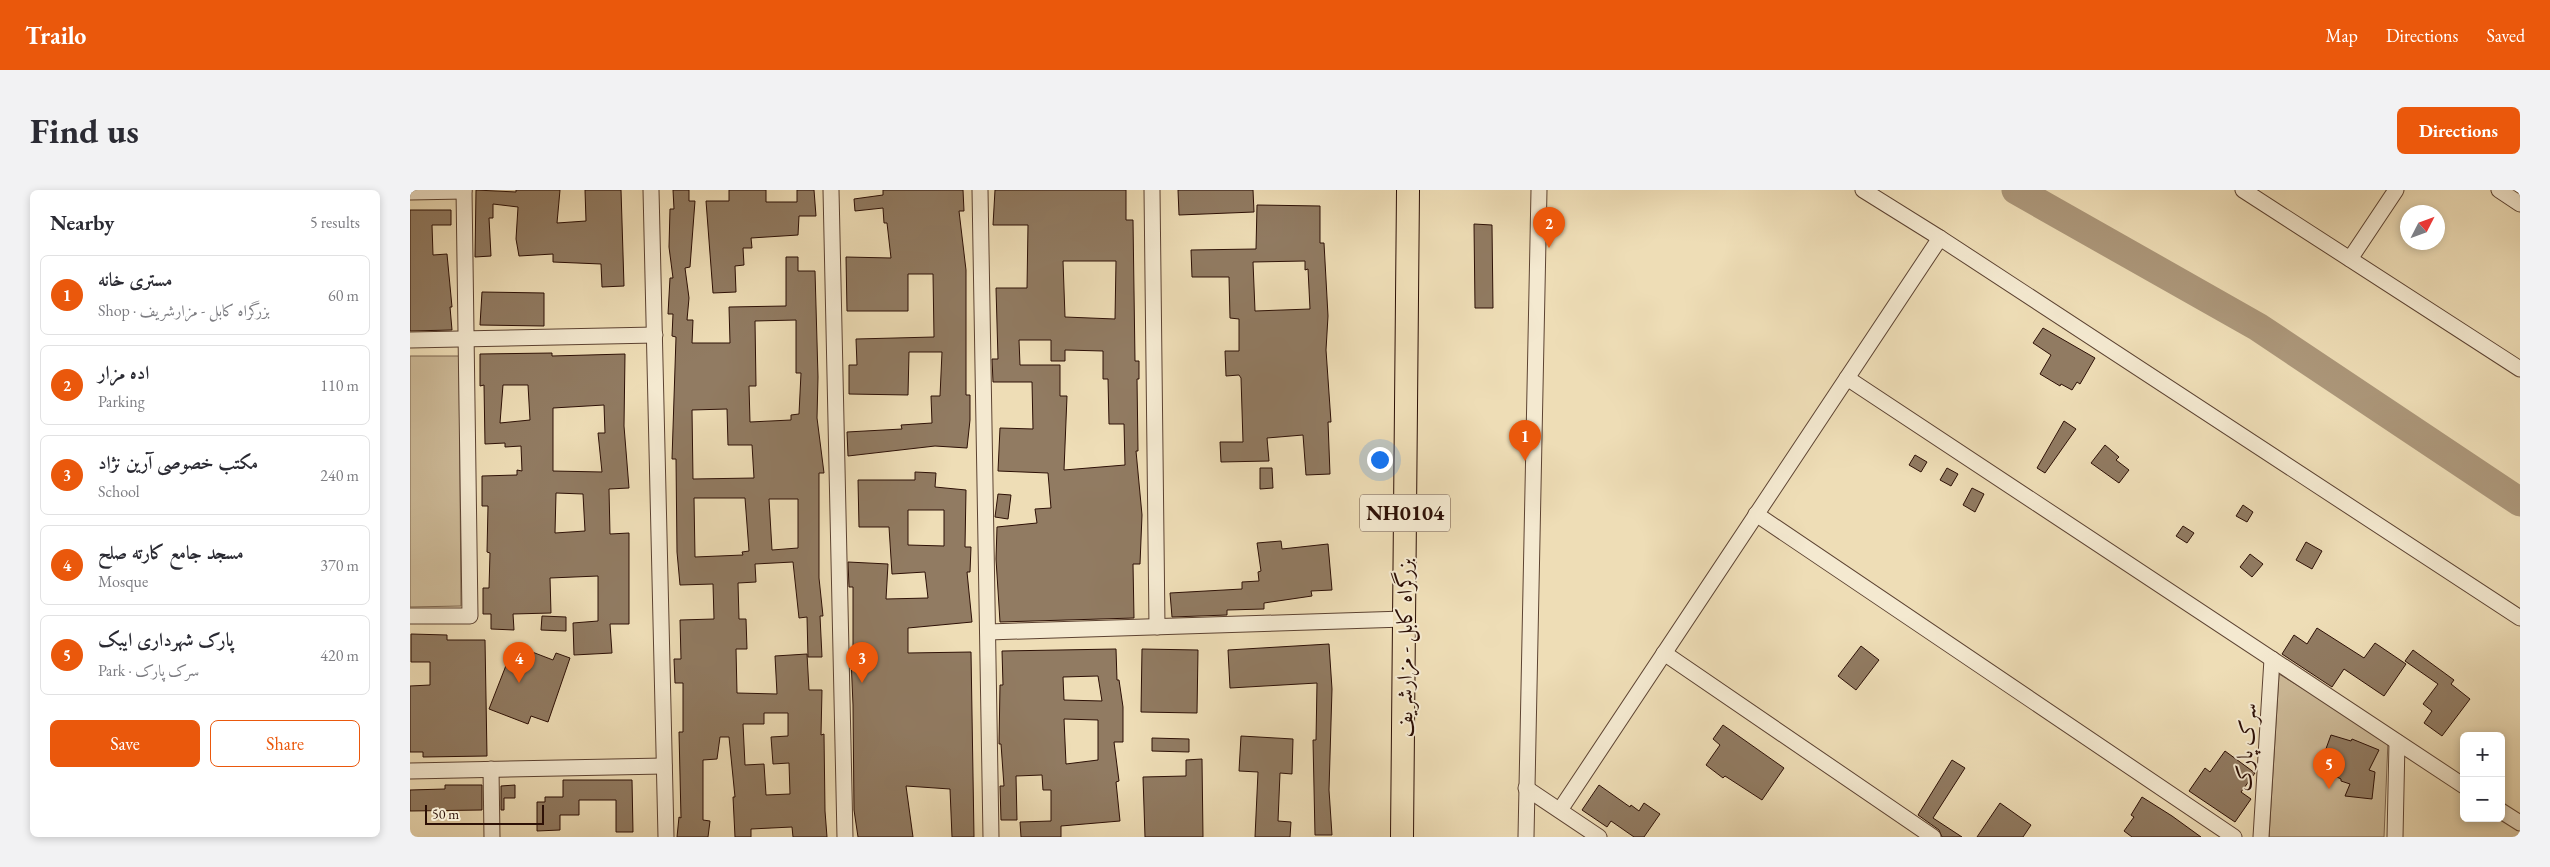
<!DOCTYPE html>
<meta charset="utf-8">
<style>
:root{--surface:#fff;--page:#f2f2f3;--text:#2b2b33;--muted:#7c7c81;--line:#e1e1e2;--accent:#ea580c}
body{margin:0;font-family:"EB Garamond",Amiri,serif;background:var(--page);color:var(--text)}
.controls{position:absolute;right:15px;bottom:15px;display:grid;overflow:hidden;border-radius:8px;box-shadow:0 2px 8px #0003}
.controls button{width:45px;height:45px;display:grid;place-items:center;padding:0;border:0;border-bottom:1px solid var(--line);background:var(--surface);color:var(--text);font:25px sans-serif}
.compass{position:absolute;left:1990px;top:15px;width:45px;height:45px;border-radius:50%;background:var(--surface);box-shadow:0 2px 8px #0003;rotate:48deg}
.scale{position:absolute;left:15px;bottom:12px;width:119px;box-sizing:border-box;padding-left:5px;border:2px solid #2d1006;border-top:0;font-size:14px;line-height:18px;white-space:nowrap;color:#2d1006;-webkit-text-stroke:4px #f4e9d0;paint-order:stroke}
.you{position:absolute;left:969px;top:269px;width:18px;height:18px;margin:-12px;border:4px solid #fff;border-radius:50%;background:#1a73e8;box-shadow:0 0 0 8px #1a73e833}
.badge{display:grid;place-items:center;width:32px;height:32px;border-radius:50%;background:var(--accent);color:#fff;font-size:16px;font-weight:700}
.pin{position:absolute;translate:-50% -41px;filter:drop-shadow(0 1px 2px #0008)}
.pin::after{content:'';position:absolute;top:26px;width:18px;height:15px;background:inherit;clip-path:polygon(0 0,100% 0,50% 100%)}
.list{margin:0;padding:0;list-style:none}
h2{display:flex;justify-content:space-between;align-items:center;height:65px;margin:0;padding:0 20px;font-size:21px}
h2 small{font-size:16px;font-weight:400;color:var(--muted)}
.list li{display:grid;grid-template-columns:32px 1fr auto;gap:15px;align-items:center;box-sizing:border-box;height:80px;margin:0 10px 10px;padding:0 10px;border:1px solid var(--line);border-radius:8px}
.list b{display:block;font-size:19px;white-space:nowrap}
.list p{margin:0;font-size:16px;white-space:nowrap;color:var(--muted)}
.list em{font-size:16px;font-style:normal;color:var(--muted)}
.actions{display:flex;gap:10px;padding:15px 20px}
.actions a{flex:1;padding:11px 0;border:1px solid var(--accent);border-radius:8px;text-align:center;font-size:18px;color:var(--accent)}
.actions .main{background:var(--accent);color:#fff}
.map{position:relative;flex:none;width:2110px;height:647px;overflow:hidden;border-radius:8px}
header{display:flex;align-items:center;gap:30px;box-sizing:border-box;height:70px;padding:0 25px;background:var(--accent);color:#fff}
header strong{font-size:24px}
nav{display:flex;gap:28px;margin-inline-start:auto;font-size:18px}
.intro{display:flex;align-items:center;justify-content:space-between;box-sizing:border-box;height:120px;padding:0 30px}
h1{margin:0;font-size:35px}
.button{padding:12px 22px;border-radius:8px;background:var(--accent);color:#fff;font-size:18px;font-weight:700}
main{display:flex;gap:30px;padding:0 30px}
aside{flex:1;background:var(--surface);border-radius:8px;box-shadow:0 2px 8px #0003}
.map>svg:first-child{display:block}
</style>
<header>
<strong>Trailo</strong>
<nav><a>Map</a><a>Directions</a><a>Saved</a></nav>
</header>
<div class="intro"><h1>Find us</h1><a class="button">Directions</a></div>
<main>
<aside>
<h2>Nearby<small>5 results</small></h2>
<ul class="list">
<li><span class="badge">1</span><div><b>مستری خانه</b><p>Shop · بزرگراه کابل - مزارشریف</p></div><em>60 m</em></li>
<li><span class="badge">2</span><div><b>اده مزار</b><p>Parking</p></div><em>110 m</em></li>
<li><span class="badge">3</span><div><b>مکتب خصوصی آرین نژاد</b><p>School</p></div><em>240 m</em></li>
<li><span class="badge">4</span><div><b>مسجد جامع کارته صلح</b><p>Mosque</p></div><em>370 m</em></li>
<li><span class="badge">5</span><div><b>پارک شهرداری ایبک</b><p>Park · سرک پارک</p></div><em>420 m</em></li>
</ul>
<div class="actions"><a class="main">Save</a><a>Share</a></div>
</aside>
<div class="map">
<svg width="2110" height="647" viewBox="0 0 2110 647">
<rect width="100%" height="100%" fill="#eeddb6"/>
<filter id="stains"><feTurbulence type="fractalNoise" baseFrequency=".004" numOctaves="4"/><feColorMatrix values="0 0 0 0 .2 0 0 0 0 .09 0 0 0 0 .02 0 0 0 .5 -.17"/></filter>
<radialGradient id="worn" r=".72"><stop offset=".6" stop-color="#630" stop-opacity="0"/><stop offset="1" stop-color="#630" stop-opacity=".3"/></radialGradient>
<g fill="#cdba98" stroke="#7d654f">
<polygon points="0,166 49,166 51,416 0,417"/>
<polygon points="1869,484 1978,551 1974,647 1859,647"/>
</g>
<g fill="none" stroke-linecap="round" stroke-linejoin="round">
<polyline stroke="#ac977a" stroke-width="29" points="1606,0 1848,137 2110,312"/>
</g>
<g fill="#917b62" stroke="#2d1006" fill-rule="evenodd">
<polygon points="66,0 106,2 106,0 150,0 147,33 176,31 175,0 211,0 214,96 192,97 191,74 143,72 143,64 109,66 106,49 108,17 83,14 83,28 79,28 81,66 65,67"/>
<path d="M263 0H279V11H285L280 77 275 78 279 108 277 130H283L282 153H320L319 117 376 116V67H388V81H405L408 187 407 228 414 283H409V388L413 426H410L412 467H398L397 427 389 428 383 372 345 374 346 392 328 393 329 429H336L337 459H326L327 503 367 504 365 466 397 464 399 500H412L411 545 414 544 415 621 417 647H383L382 637 341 639V647H325L323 607H325L319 547H310L307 569 293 570V630L300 631 298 647H267L269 627 271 628 269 542H273V493H265L264 469H271L270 430 304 429 303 394 270 395 267 362 266 269H262L266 147 262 146 263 124H258L260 88H263L259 57 260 19H264ZM386 130V183H391L389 224 381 225V230L340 232 339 196H346L345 131ZM317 219 318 255H342L344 288 283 289 282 220ZM284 308H335L339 361 332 362 333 365 285 367ZM359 309H388V358L362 360ZM354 523H378V546L361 547 363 574 379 573 380 604 356 605 354 574 335 575 333 534H354Z"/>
<polygon points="319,0 356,0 356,12 387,12 387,0 404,0 406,26 389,26 388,45 341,48 342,58 333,58 334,75 325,76 326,102 303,103 296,11 319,11"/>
<polygon points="473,0 553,0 554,21 549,21 556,80 556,205 560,205 560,230 557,258 525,256 438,266 437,242 492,239 491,235 522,233 521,206 530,206 532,162 499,162 498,205 439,204 439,175 447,175 446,149 524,147 523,84 498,84 498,121 437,121 436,67 481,68 477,33 474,33 473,18 445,21 444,9 473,5"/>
<path d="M585 0H716V30H723L725 171H729V189H727L728 261H726L732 325 730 374H723L724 428 590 432 586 369 587 337 627 333 625 319 641 318 638 283 588 281 590 238 623 239 622 192H583L582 169H588L586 98H617L618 35H583ZM653 71H706L705 129 655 127ZM609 150H641V171H655V160L693 161V189H698L699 234H714L715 275 654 280 657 206H650V175H610Z"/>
<polygon points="768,0 843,0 844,22 769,25"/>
<path d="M847 15 910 16V53H914L918 126 916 160 921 232H918L920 284 896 285 893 245 857 248 859 271 811 272 810 252H833L831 188 829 185 816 186 815 161H829V129L820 128 819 87H782L781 60 846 59ZM895 71V80L898 79 900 119 845 121 843 72Z"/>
<polygon points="0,20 41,20 41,35 22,35 23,65 37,64 42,117 40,117 42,140 0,141"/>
<polygon points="1064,34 1082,35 1083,118 1065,118"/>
<polygon points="72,102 134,103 134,136 70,135"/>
<polygon points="1633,138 1685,168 1670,194 1667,192 1662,200 1651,194 1650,196 1630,184 1641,165 1623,153"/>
<path d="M142 163V166L215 164 214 236 219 298 199 299 200 344 219 343V434H200L202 463 164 465 163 433 188 431V386L140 388 141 423 103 424 104 440 81 439V424H73V398H79L80 363 77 362 78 316H72V286L107 285V280L112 281 111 256 95 257V253L75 254 74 195 70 196V164ZM93 195H118L120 230 90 233ZM194 215 195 243H188L192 282 143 281V218ZM146 303 173 304 175 341 145 343Z"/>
<polygon points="1654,231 1666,239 1635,283 1627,278"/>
<polygon points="1695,255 1709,267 1706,270 1719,280 1709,293 1681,273"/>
<polygon points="1505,265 1517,272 1511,282 1499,275"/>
<polygon points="850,278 862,278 863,298 850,299"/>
<polygon points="1537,278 1548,284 1541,296 1530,290"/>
<path d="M505 282 526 283 525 297 556 300 555 357H561L560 382H557L562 432 498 438V463L561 462 564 647H542L540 599 496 596 503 647H448L444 620 443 515 441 468H443V397H439L438 372 478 374 476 409 518 408 515 382 482 384 479 337H449L448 290H505ZM498 320H534V356L498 355Z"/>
<polygon points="1562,298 1574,304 1565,322 1553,315"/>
<polygon points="588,304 601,305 598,329 585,327"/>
<polygon points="1833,315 1843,322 1837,332 1826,326"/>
<polygon points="1773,336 1784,343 1777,353 1766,346"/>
<polygon points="871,351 872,359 918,354 922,400 901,401 902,406 854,413 854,419 817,420 817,425 762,427 760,403 832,399 832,392 849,391 848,382 851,381 847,353"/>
<polygon points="1896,352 1912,361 1902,379 1886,370"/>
<polygon points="1840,364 1853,374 1842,387 1830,377"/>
<polygon points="132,426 156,427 156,441 131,440"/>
<polygon points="1907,438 1954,468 1965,453 1996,474 1974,506 1934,479 1922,497 1872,464 1884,445 1897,454"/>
<polygon points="1,444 37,445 37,450 75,450 77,566 13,567 13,562 0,562 0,496 20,495 20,472 1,472"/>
<polygon points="919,454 922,499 919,600 922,645 905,645 903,550 906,550 907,493 820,498 818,460"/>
<polygon points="104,455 143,470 146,463 160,468 138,532 121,526 118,534 79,519"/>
<polygon points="1451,456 1469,470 1446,500 1428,486"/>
<path d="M706 459 707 490H709L713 517V552H704L709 591 706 592 710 631 651 636V647H611L610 632 641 631V600H633L632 585 606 586 607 630H591L590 596H594L591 554H589L590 495H593L592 461ZM688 486 692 511 654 510 653 487ZM654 529 688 530V570L656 574Z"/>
<polygon points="732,459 788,460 787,523 731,522"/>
<polygon points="2003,460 2044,490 2041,494 2060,509 2032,546 2014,533 2022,521 2013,514 2028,494 1995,471"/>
<polygon points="1313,535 1374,578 1352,610 1315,586 1313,588 1296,575 1310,555 1303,549"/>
<polygon points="1921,545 1941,551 1942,549 1969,560 1959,580 1965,582 1962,609 1935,606 1940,594 1931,591 1931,589 1909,578"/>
<polygon points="831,546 883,549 882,584 870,583 868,631 881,632 880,647 845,647 848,582 829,581"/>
<polygon points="742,548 779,549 779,562 742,561"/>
<polygon points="1815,561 1845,583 1831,602 1841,609 1825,632 1779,601 1795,578 1800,582"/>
<polygon points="792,569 793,647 735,647 733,587 776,586 776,570"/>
<polygon points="1542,570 1555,578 1523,628 1552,647 1532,647 1529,640 1508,625"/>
<polygon points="153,590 222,590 223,642 206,642 206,610 169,610 169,625 150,625 150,640 127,641 127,612 135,612 135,607 153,607"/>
<polygon points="35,595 72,595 72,620 0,621 0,600 35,599"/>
<polygon points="105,595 105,608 94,608 94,620 91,620 91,596"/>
<polygon points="1189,595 1220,617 1221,615 1229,621 1234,613 1250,624 1234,647 1224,647 1201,631 1197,637 1172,620"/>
<polygon points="1732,607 1762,626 1791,647 1722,647 1714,641 1724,627 1721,625"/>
<polygon points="1590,613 1621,635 1613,647 1567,647"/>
</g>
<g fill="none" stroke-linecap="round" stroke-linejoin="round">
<g stroke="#5d4332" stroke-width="17">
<g id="minor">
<polyline points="241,0 256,647"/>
<polyline points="421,0 435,647"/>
<polyline points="570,0 581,647"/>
<polyline points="742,0 747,437"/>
<polyline points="1453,0 1530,48 2110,428"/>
<polyline points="1833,0 2110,179"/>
<polyline points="2089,0 2110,14"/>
<polyline points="0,2 54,1"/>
<polyline points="1940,69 1986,0"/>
<polyline points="0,150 245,145"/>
<polyline points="1437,188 2054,596"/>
<polyline points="1346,324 1824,647"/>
<polyline points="0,426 60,426 54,0"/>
<polyline points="578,442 994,429"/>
<polyline points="1254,463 1523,647"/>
<polyline points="81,579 82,647"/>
<polyline points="0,581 254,576"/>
<polyline points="1116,598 1189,647"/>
<polyline points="1150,620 1530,48"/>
<polyline points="2091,621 2110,633"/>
<polyline points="1116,647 1129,0"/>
<polyline points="1851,647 1862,469"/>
<polyline points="1985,647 1987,552"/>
</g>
</g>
<g stroke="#2d1006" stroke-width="24">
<polyline id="highway" points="992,647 998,0"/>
</g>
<use href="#minor" stroke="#f4e9d0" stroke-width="15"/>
<use href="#highway" stroke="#eeddb6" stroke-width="22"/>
</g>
<g text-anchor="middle" stroke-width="4" stroke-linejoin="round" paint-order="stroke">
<rect fill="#f4e9d0" stroke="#695143" stroke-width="1" x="950" y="304.5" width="90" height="37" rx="4"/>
<g font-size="21" font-weight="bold" fill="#2d1006">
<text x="995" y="330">NH0104</text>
</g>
<g font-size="22" fill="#2d1006" stroke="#f4e9d0">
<text transform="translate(994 458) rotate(-90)" y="8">بزرگراه کابل - مزارشریف</text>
<text transform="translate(1835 557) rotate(-86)" y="8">سرک پارک</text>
</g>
</g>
<rect width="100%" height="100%" filter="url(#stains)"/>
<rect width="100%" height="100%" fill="url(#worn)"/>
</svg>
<div class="controls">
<button>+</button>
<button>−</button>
</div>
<svg class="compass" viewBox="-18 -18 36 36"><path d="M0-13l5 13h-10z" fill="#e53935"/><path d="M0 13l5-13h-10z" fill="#7c7c81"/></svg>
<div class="scale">50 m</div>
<div class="you"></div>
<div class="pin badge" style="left:1115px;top:271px">1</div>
<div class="pin badge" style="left:1139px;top:58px">2</div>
<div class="pin badge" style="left:452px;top:493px">3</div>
<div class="pin badge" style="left:109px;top:493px">4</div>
<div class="pin badge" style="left:1919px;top:599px">5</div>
</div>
</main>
